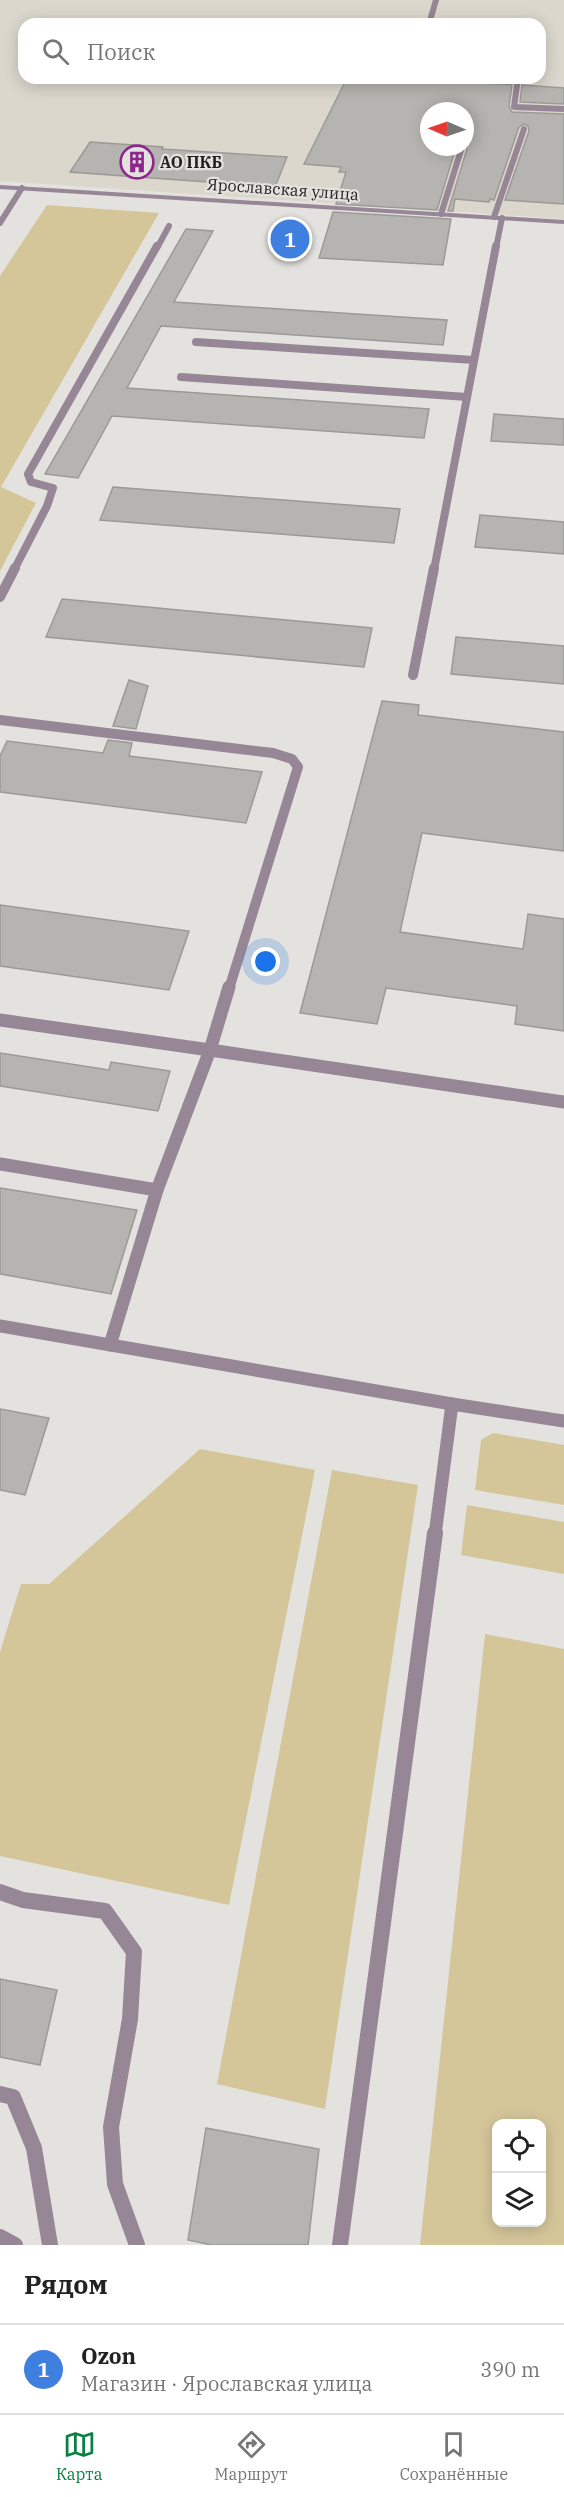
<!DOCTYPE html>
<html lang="ru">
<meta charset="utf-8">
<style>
:root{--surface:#fff;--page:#f6f6f6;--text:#222;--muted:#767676;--line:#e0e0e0;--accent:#0b8043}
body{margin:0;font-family:"IBM Plex Serif",serif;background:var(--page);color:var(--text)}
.controls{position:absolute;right:18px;bottom:18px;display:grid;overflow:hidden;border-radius:12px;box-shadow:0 3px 15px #0003}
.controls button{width:54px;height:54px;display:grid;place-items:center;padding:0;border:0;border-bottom:2px solid var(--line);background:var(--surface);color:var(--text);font:30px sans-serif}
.compass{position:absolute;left:420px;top:102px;width:54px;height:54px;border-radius:50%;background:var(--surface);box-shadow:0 3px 15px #0003;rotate:272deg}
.you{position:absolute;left:266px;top:962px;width:21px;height:21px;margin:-15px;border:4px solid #fff;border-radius:50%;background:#1a73e8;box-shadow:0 0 0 9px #1a73e833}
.badge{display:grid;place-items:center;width:39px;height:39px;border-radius:50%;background:var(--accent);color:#fff;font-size:20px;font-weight:700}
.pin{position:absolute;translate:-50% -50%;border:3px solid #fff;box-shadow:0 2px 6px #0006}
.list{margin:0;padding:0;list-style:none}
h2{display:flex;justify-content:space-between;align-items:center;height:78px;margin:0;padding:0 24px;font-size:26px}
h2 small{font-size:20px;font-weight:400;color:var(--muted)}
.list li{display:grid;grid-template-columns:39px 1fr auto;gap:18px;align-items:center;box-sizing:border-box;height:90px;padding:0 24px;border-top:2px solid var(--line)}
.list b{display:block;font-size:22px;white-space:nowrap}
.list p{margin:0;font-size:20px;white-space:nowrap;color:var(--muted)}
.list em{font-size:20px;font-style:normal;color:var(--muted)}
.icon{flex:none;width:33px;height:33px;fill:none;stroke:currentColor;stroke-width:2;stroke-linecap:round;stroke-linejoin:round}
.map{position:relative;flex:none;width:564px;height:2245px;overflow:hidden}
.search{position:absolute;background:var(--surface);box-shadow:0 3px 15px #0003;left:18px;right:18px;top:18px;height:66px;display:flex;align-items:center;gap:15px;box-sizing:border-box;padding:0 21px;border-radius:18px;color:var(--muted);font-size:22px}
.sheet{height:168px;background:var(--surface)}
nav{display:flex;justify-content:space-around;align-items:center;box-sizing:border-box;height:84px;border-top:2px solid var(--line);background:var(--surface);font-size:16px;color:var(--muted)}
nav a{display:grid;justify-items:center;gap:3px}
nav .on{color:var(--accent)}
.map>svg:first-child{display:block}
</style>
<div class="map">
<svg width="564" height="2245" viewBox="0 0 564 2245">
<rect width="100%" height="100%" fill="#e4e2de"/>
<path fill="#dbd7cc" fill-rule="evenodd" d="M0 0H564V219L0 181ZM24 24H540V78H24ZM429 111H465V147H429Z"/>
<g fill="#d5c69a" fill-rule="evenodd">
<polygon points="47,205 159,213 1,487 36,503 0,571 0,276"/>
<polygon points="493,1433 564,1445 564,1505 475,1490 481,1440"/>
<polygon points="200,1449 315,1470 229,1905 0,1856 0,1652 21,1584 49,1584"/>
<polygon points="332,1470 418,1485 325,2109 217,2084"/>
<polygon points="467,1505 564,1522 564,1574 461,1555"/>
<path d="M485 1634 564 1649V2245H420ZM496 2124H542V2222H496Z"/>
</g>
<g fill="#b5b4b0" stroke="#9b9a96" stroke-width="1.5">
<polygon points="347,78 405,78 512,85 509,106 512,112 564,114 564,204 505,200 529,131 528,126 524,124 519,127 494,200 490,199 489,202 455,199 453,211 448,211 467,149 465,141 469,140 472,132 471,127 465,126 465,111 429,111 429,147 456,147 437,210 336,204 346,172 339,172 341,167 304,164"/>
<polygon points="522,85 564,88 564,104 520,102"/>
<polygon points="90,142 163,147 162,149 287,157 275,187 70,172"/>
<polygon points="333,212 451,219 443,265 319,258"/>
<polygon points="186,229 213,231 174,302 447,320 443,345 161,326 127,388 429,409 424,438 112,416 78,478 45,474"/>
<polygon points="494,414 564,419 564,445 491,441"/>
<polygon points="113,487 400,509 394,543 100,520"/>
<polygon points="480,515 564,522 564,554 475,547"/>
<polygon points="62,599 372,628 364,667 46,637"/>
<polygon points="456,637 564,646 564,684 451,674"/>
<polygon points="129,680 148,686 136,729 113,726"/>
<polygon points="382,701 419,705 418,715 564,732 564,851 422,833 400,932 523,949 528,914 564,919 564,1031 515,1024 517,1006 386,988 377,1024 300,1013"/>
<polygon points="108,740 132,743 129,756 262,772 246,823 0,792 0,756 7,741 103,753"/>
<polygon points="0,905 189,931 169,990 0,966"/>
<polygon points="0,1053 109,1070 111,1062 170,1071 158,1111 0,1086"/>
<polygon points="0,1188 137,1210 111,1294 0,1274"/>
<polygon points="0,1409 49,1418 25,1495 0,1490"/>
<polygon points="0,1979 57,1990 40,2065 0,2057"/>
<polygon points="206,2128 319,2149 308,2245 211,2245 188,2240"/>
</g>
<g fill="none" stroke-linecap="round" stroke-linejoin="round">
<g stroke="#978696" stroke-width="6">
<polyline points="429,24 436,0"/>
<polyline points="518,78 514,107 564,109"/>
<polyline points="465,136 467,131"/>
<polyline points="441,214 462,147"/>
<polyline points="494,217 524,129"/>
<polyline points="0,223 22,188"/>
<polyline points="157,248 169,226"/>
<polyline points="496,248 502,218"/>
</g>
<g stroke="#978696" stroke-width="8">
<polyline points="196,342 474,360"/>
<polyline points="181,377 467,397"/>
<polyline points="14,570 47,506 53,488 31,482 28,474 157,246"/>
<polyline points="434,570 496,246"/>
</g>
<g stroke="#978696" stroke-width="10">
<polyline points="0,597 15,568"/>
<polyline points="413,675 434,568"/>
<polyline points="0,720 273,753 292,759 298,767 229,989"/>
</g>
<g stroke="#978696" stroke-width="13">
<polyline points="0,1020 210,1050 229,987"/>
<polyline points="0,1164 157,1190"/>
<polyline points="0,1326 452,1404 435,1535"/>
<polyline points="110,1345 157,1190 210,1050 564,1102"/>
<polyline points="452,1404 564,1421"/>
</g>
<g stroke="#978696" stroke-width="16">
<polyline points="0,1892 23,1900 105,1911 134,1952 130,2019 111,2127 115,2184 137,2245"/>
<polyline points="0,2094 13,2097 34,2148 50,2245"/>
<polyline points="0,2237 15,2245"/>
<polyline points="340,2245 435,1533"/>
</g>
<polygon fill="#978696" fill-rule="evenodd" points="0,185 564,220 564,224 0,189"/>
</g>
<defs>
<g id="building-ring" transform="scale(1.725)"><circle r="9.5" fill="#e4e2de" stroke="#8d278d" stroke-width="1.5"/><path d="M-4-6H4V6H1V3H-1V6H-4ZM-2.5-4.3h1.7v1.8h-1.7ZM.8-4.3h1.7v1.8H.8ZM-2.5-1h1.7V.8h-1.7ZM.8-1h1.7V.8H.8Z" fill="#8d278d"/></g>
</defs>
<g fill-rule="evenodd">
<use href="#building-ring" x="137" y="162"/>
</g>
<g text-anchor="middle" stroke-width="4.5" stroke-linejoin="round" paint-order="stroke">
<g font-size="16" font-weight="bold" fill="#201f1e" stroke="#e4e2de" text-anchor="start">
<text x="160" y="168">АО ПКБ</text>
</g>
<g font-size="16" fill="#201f1e" stroke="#e4e2de">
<text transform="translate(283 189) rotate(4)" y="6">Ярославская улица</text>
</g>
</g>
</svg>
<div class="controls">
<button><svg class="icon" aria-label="locate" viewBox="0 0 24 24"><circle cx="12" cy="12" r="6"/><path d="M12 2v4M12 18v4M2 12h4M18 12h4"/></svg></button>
<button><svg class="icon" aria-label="layers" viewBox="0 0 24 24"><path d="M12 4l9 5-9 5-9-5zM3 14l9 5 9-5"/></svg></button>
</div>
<svg class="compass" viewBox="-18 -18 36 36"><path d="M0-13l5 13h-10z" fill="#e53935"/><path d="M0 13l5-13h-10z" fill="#767676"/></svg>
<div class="you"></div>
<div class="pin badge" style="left:290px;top:239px;background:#3f7fe0">1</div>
<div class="search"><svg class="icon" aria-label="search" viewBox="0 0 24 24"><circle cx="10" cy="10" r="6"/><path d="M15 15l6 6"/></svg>Поиск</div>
</div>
<section class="sheet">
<h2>Рядом<small></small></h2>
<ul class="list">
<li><span class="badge" style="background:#3f7fe0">1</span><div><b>Ozon</b><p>Магазин · Ярославская улица</p></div><em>390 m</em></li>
</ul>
</section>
<nav>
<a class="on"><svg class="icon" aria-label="map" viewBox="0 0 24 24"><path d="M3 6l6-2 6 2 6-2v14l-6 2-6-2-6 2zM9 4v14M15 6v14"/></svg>Карта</a>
<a><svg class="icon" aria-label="directions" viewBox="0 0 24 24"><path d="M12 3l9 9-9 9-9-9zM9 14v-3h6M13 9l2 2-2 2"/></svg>Маршрут</a>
<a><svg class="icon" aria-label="saved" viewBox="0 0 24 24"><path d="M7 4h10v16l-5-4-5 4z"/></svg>Сохранённые</a>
</nav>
